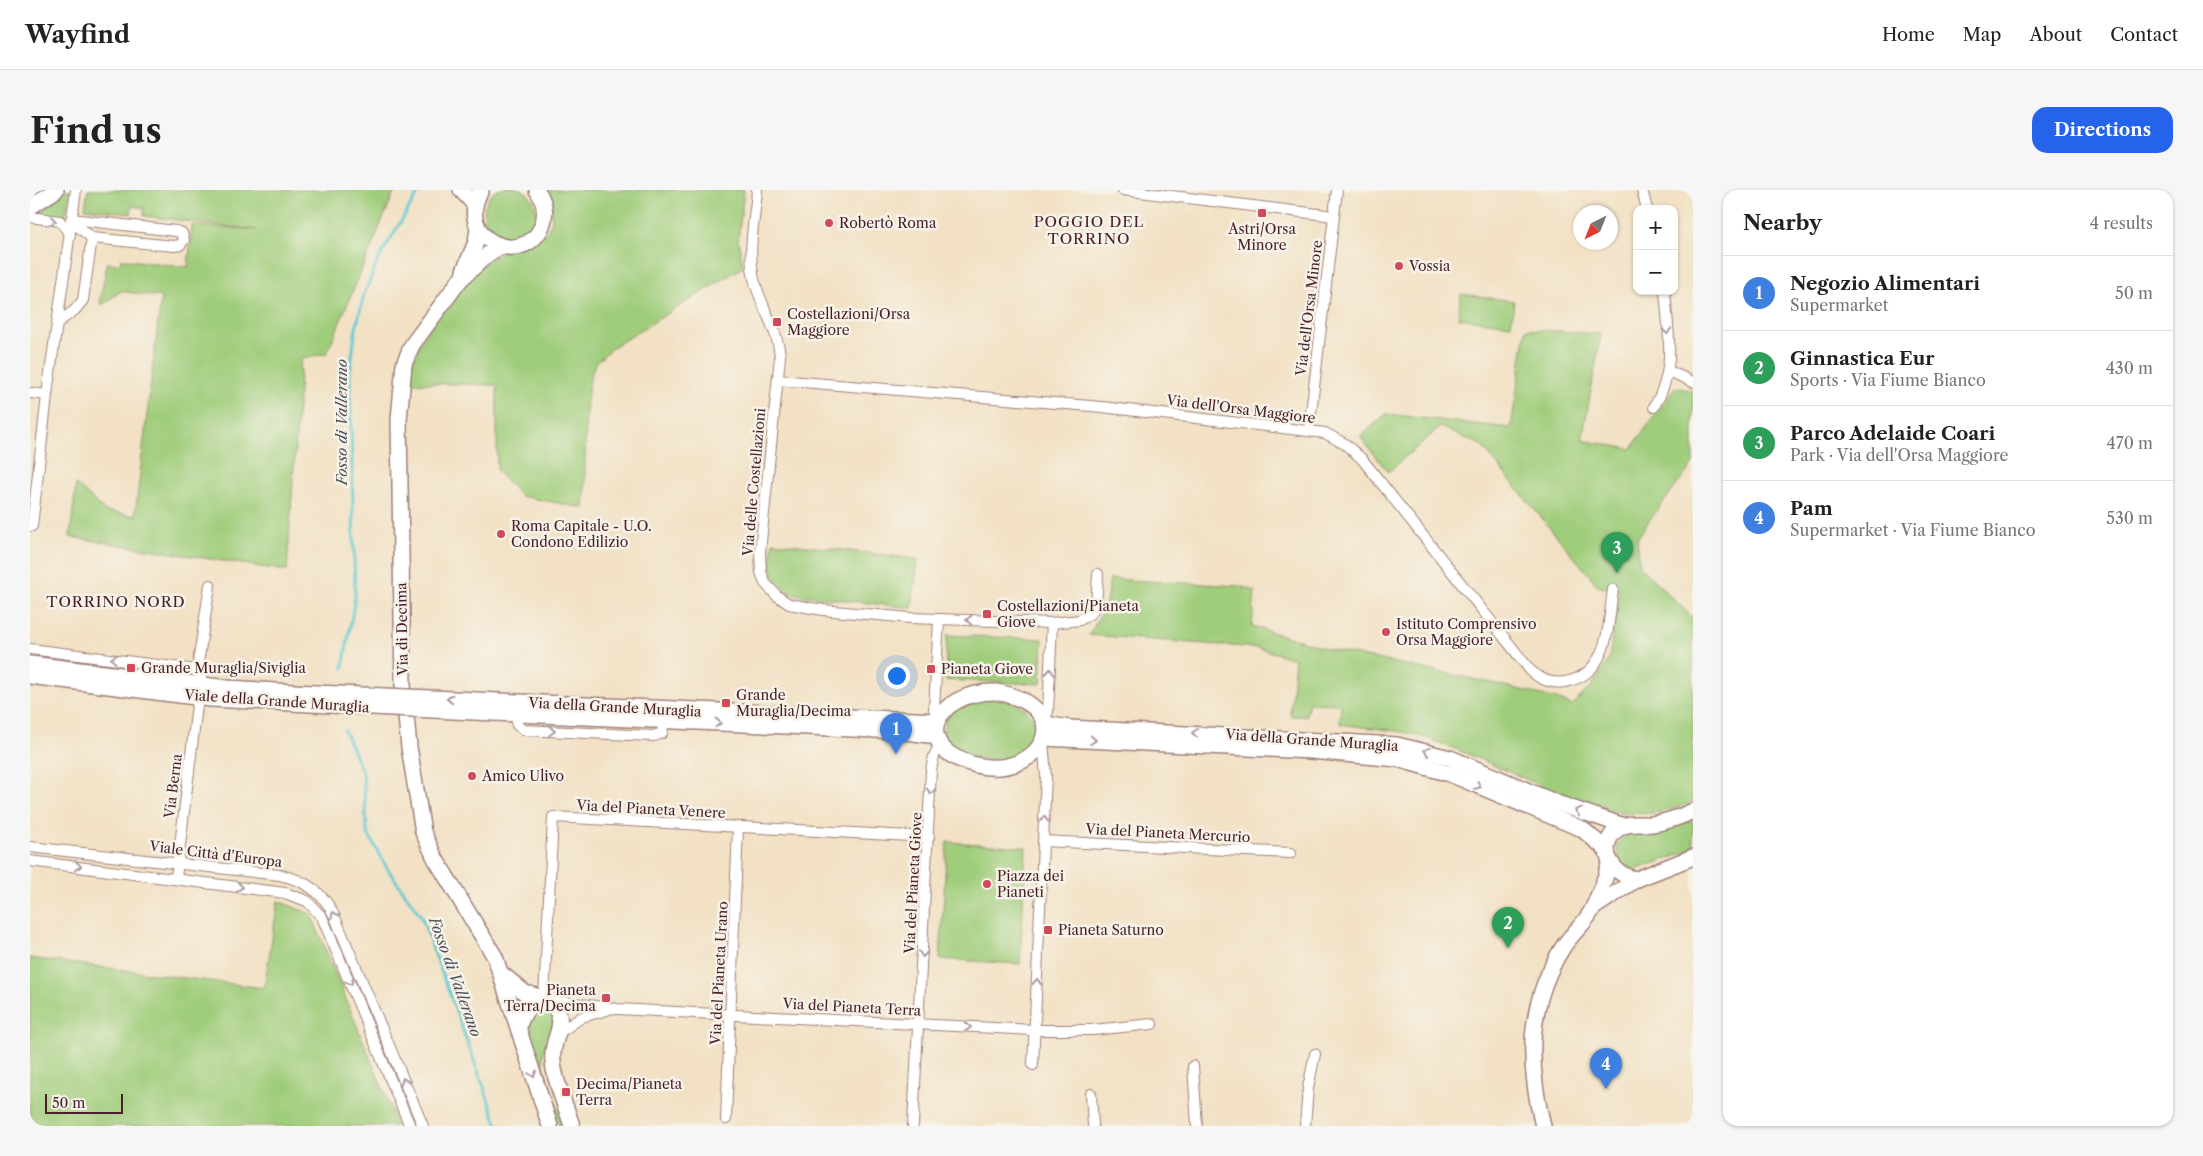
<!DOCTYPE html>
<meta charset="utf-8">
<style>
:root{--surface:#fff;--page:#f6f6f6;--text:#222;--muted:#767676;--line:#e0e0e0;--accent:#2563eb}
body{margin:0;font-family:"Libre Caslon Text",serif;background:var(--page);color:var(--text)}
.controls{position:absolute;right:15px;top:15px;display:grid;overflow:hidden;border-radius:10px;box-shadow:0 1px 4px #0004}
.controls button{width:45px;height:45px;display:grid;place-items:center;padding:0;border:0;border-bottom:1px solid var(--line);background:var(--surface);color:var(--text);font:25px sans-serif}
.compass{position:absolute;left:1543px;top:15px;width:45px;height:45px;border-radius:50%;background:var(--surface);box-shadow:0 1px 4px #0004;rotate:223deg}
.scale{position:absolute;left:15px;bottom:12px;width:78px;box-sizing:border-box;padding-left:5px;border:2px solid #4a1f2b;border-top:0;font-size:14px;line-height:18px;white-space:nowrap;color:#4a1f2b;-webkit-text-stroke:4px #f7f3e8;paint-order:stroke}
.you{position:absolute;left:866px;top:485px;width:18px;height:18px;margin:-12px;border:4px solid #fff;border-radius:50%;background:#1a73e8;box-shadow:0 0 0 8px #1a73e833}
.badge{display:grid;place-items:center;width:32px;height:32px;border-radius:50%;background:var(--accent);color:#fff;font-size:16px;font-weight:700}
.pin{position:absolute;translate:-50% -41px;filter:drop-shadow(0 1px 2px #0008)}
.pin::after{content:'';position:absolute;top:26px;width:18px;height:15px;background:inherit;clip-path:polygon(0 0,100% 0,50% 100%)}
.list{margin:0;padding:0;list-style:none}
h2{display:flex;justify-content:space-between;align-items:center;height:65px;margin:0;padding:0 20px;font-size:21px}
h2 small{font-size:16px;font-weight:400;color:var(--muted)}
.list li{display:grid;grid-template-columns:32px 1fr auto;gap:15px;align-items:center;box-sizing:border-box;height:75px;padding:0 20px;border-top:1px solid var(--line)}
.list b{display:block;font-size:19px;white-space:nowrap}
.list p{margin:0;font-size:16px;white-space:nowrap;color:var(--muted)}
.list em{font-size:16px;font-style:normal;color:var(--muted)}
.map{position:relative;flex:none;width:1663px;height:936px;overflow:hidden;border-radius:15px}
header{display:flex;align-items:center;gap:30px;box-sizing:border-box;height:70px;padding:0 25px;background:var(--surface);border-bottom:1px solid var(--line)}
header strong{font-size:24px}
nav{display:flex;gap:28px;margin-inline-start:auto;font-size:18px}
.intro{display:flex;align-items:center;justify-content:space-between;box-sizing:border-box;height:120px;padding:0 30px}
h1{margin:0;font-size:35px}
.button{padding:12px 22px;border-radius:15px;background:var(--accent);color:#fff;font-size:18px;font-weight:700}
main{display:flex;gap:30px;padding:0 30px}
aside{flex:1;background:var(--surface);border-radius:15px;box-shadow:0 1px 4px #0004}
.map>svg:first-child{display:block}
</style>
<header>
<strong>Wayfind</strong>
<nav><a>Home</a><a>Map</a><a>About</a><a>Contact</a></nav>
</header>
<div class="intro"><h1>Find us</h1><a class="button">Directions</a></div>
<main>
<div class="map">
<svg width="1663" height="936" viewBox="0 0 1663 936">
<rect width="100%" height="100%" fill="#f7f3e8"/>
<filter id="ink" filterUnits="userSpaceOnUse"><feTurbulence type="fractalNoise" baseFrequency=".02" numOctaves="2"/><feDisplacementMap in="SourceGraphic" scale="10" xChannelSelector="R" yChannelSelector="G"/><feConvolveMatrix kernelMatrix="1 2 1 2 8 2 1 2 1" color-interpolation-filters="sRGB"/></filter>
<filter id="wash" filterUnits="userSpaceOnUse"><feTurbulence type="fractalNoise" baseFrequency=".0096" numOctaves="4" result="noise"/><feDisplacementMap in="SourceGraphic" scale="20" xChannelSelector="R" yChannelSelector="G"/><feGaussianBlur stdDeviation="1.12" result="paint"/><feColorMatrix in="noise" values="0 0 0 0 0 0 0 0 0 0 0 0 0 0 0 0 0 1.4 0 .05"/><feComposite in="paint" operator="in"/></filter>
<g filter="url(#wash)">
<rect width="100%" height="100%" fill="#f2e1c4"/>
<g fill="#a0cd7b" stroke="#757653">
<circle cx="480" cy="23" r="26"/>
<polygon points="35,0 41,0 35,27 7,24 26,10"/>
<polygon points="58,0 365,0 297,163 271,169 257,381 40,347 46,294 75,321 105,326 131,107 91,101 72,115 70,112 77,73 90,74 91,69 158,77 162,35 227,40 114,26 114,18 102,16 101,24 55,18"/>
<path d="M515 0H714L708 49 713 77 583 157C578 162 571 167 566 173 551 194 557 287 554 318L491 306 467 281V195L379 193C380 180 382 168 388 156 399 136 443 80 462 68 478 57 500 55 515 43 526 34 522 11 515 0Z"/>
<polygon points="1431,104 1484,111 1481,135 1428,128"/>
<path d="M1496 139 1571 144 1552 250 1601 259 1645 197 1663 201V274L1619 331 1607 349 1610 377 1663 428V611C1602 643 1538 607 1482 583 1454 571 1414 553 1386 545 1362 539 1335 538 1310 534L1311 514 1279 513 1276 526H1260L1265 469 1228 458 1059 445 1075 417 1080 389 1209 396 1225 401 1222 436 1298 459 1462 493 1524 508 1542 515 1561 497 1579 469 1589 399 1569 397 1451 255 1410 237 1358 282 1330 247 1356 224 1481 238Z"/>
<path d="M743 352 888 369 882 418 762 404C738 389 740 377 743 352Z"/>
<polygon points="917,445 1013,449 1011,494 915,490"/>
<path d="M957 508C964 508 970 508 976 510 1000 516 1019 539 998 559 974 582 894 565 918 527 920 525 922 519 925 518 933 512 948 511 957 508Z"/>
<polygon points="1663,630 1663,660 1604,680 1594,675 1588,667 1587,654 1599,642 1630,640"/>
<polygon points="917,652 996,657 990,774 910,769"/>
<polygon points="248,711 281,724 368,936 0,936 0,768 234,798"/>
<path d="M508 818C517 818 522 822 523 831 525 841 514 854 513 865 512 884 528 917 534 936H529L495 832Z"/>
</g>
<g fill="none" stroke-linecap="round" stroke-linejoin="round">
<g stroke="#5cc9d1" stroke-width="3">
<polyline points="313,478 325,407 320,184 325,143 334,104 349,68 390,0"/>
<polyline points="314,540 333,584 337,642 357,678 391,726 468,936"/>
</g>
</g>
</g>
<g filter="url(#ink)">
<g fill="none" stroke-linecap="round" stroke-linejoin="round">
<g stroke="#9e8078" stroke-width="12">
<g id="street">
<path d="M727 0C725 27 718 57 723 84 728 113 748 137 750 167L730 362 731 382 735 393 746 405 759 414 793 420 880 428 1022 433 1050 430 1061 423 1066 416 1068 384"/>
<polyline points="1093,0 1304,26"/>
<polyline points="1612,0 1617,19"/>
<polyline points="0,27 30,31 39,43"/>
<polyline points="41,31 62,48 144,56 150,55 154,50 152,43 146,41 41,29"/>
<polyline points="27,133 45,120 53,110 62,48"/>
<polyline points="1639,181 1663,192"/>
<path d="M748 190 1072 217 1295 243 1315 254 1332 269 1500 480C1510 490 1521 494 1535 492 1580 484 1578 433 1583 399"/>
<polyline points="0,203 17,205"/>
<path d="M1624 217C1647 179 1638 143 1635 101"/>
<polyline points="1279,240 1307,0"/>
<polyline points="0,335 2,336 18,197 46,0"/>
<polyline points="0,459 167,480 176,496"/>
<polyline points="167,480 180,395"/>
<polyline points="487,524 487,535 493,540 624,546 632,543 634,530"/>
<polyline points="908,529 904,519 909,429"/>
<polyline points="1014,529 1018,522 1022,433"/>
<polyline points="1013,651 1261,663"/>
<path d="M0 657 250 685C275 690 293 702 304 725L393 936"/>
<polyline points="0,671 255,703 277,711 292,727 380,936"/>
<polyline points="146,688 168,507"/>
<polyline points="514,808 523,627 899,647"/>
<polyline points="521,810 587,819 1004,840 1063,840 1122,834"/>
<polyline points="530,842 552,827 577,820"/>
<polyline points="1003,875 1016,586 1013,551"/>
<polyline points="1163,876 1167,936"/>
<polyline points="1061,904 1063,936"/>
<polyline points="696,929 708,638"/>
<polyline points="883,935 901,580 904,566 910,554"/>
<polyline points="1275,936 1278,898 1285,864"/>
</g>
</g>
<g stroke="#9e8078" stroke-width="18">
<g id="secondary">
<polyline points="431,0 444,14"/>
<path d="M451 0C423 49 493 80 512 36 517 23 515 12 507 0"/>
<polyline points="0,17 26,0"/>
<polyline points="471,56 458,64 430,90 382,155 374,174 369,230 373,495 379,557 393,642 405,668 465,767 520,936"/>
<polyline points="434,81 446,52 448,39"/>
<polyline points="0,474 197,498 263,502"/>
<polyline points="0,486 181,509 261,513"/>
<path d="M966 502C1052 517 1011 591 946 575 877 558 905 501 966 502Z"/>
<polyline points="469,511 907,531"/>
<polyline points="464,523 869,541 906,546"/>
<polyline points="1016,534 1039,538 1367,555 1420,568 1527,613 1594,636"/>
<polyline points="1014,548 1281,561 1368,569 1420,584 1552,639 1577,660"/>
<path d="M1607 689C1580 686 1564 653 1591 637 1600 632 1612 635 1622 634 1637 632 1650 627 1663 621"/>
<polyline points="1563,718 1607,689 1663,667"/>
<polyline points="473,785 495,803 514,808"/>
<path d="M489 837C492 822 504 806 521 810 541 837 520 845 523 872 525 894 536 915 542 936"/>
<path d="M1513 936C1497 872 1497 814 1533 757 1542 743 1557 732 1563 718 1570 702 1576 688 1580 671"/>
</g>
</g>
<use href="#street" stroke="#fff" stroke-width="10"/>
<use href="#secondary" stroke="#fff" stroke-width="15"/>
<g stroke="#9e8078" stroke-width="18" stroke-linecap="butt">
<g id="secondary-bridge">
<polyline points="263,502 469,511"/>
<polyline points="261,513 464,523"/>
</g>
</g>
<use href="#secondary-bridge" stroke="#fff" stroke-width="15"/>
</g>
<defs><path id="oneway-chevron" d="M-2-3.5L2.5 0L-2 3.5" fill="none" stroke-width="1.6" stroke-linecap="round" stroke-linejoin="round" transform="scale(1.25)"/></defs>
<g stroke="#ae9aa0">
<use href="#oneway-chevron" transform="translate(23 31) rotate(9)"/>
<use href="#oneway-chevron" transform="translate(1637 141) rotate(86)"/>
<use href="#oneway-chevron" transform="translate(939 430) rotate(-178)"/>
<use href="#oneway-chevron" transform="translate(84 469) rotate(-173)"/>
<use href="#oneway-chevron" transform="translate(1020 482) rotate(-87)"/>
<use href="#oneway-chevron" transform="translate(420 509) rotate(-178)"/>
<use href="#oneway-chevron" transform="translate(688 533) rotate(2)"/>
<use href="#oneway-chevron" transform="translate(522 541) rotate(3)"/>
<use href="#oneway-chevron" transform="translate(1165 543) rotate(-177)"/>
<use href="#oneway-chevron" transform="translate(1063 550) rotate(3)"/>
<use href="#oneway-chevron" transform="translate(1397 561) rotate(-165)"/>
<use href="#oneway-chevron" transform="translate(1448 596) rotate(24)"/>
<use href="#oneway-chevron" transform="translate(901 601) rotate(92)"/>
<use href="#oneway-chevron" transform="translate(1548 621) rotate(-162)"/>
<use href="#oneway-chevron" transform="translate(1014 629) rotate(-87)"/>
<use href="#oneway-chevron" transform="translate(48 676) rotate(7)"/>
<use href="#oneway-chevron" transform="translate(210 697) rotate(8)"/>
<use href="#oneway-chevron" transform="translate(304 725) rotate(-115)"/>
<use href="#oneway-chevron" transform="translate(893 764) rotate(93)"/>
<use href="#oneway-chevron" transform="translate(320 792) rotate(67)"/>
<use href="#oneway-chevron" transform="translate(1007 792) rotate(-87)"/>
<use href="#oneway-chevron" transform="translate(938 837) rotate(3)"/>
<use href="#oneway-chevron" transform="translate(503 884) rotate(72)"/>
<use href="#oneway-chevron" transform="translate(374 891) rotate(-113)"/>
</g>
</g>
<g fill="#d1495b" stroke="#f7f3e8" stroke-width="2">
<rect x="1227" y="18" width="10" height="10" rx="2.5"/>
<circle cx="799" cy="33" r="5"/>
<circle cx="1369" cy="76" r="5"/>
<rect x="742" y="127" width="10" height="10" rx="2.5"/>
<circle cx="471" cy="344" r="5"/>
<rect x="952" y="419" width="10" height="10" rx="2.5"/>
<circle cx="1356" cy="442" r="5"/>
<rect x="96" y="473" width="10" height="10" rx="2.5"/>
<rect x="896" y="474" width="10" height="10" rx="2.5"/>
<rect x="691" y="508" width="10" height="10" rx="2.5"/>
<circle cx="442" cy="586" r="5"/>
<circle cx="957" cy="694" r="5"/>
<rect x="1013" y="735" width="10" height="10" rx="2.5"/>
<rect x="571" y="803" width="10" height="10" rx="2.5"/>
<rect x="531" y="897" width="10" height="10" rx="2.5"/>
</g>
<g text-anchor="middle" stroke-width="5" stroke-linejoin="round" paint-order="stroke">
<g font-size="14" fill="#4a1f2b" stroke="#f7f3e8" text-anchor="start">
<text x="809" y="38">Robertò Roma</text>
<text x="1232" y="44" text-anchor="middle">Astri/Orsa<tspan x="1232" dy="16">Minore</tspan></text>
<text x="1379" y="81">Vossia</text>
<text x="757" y="129">Costellazioni/Orsa<tspan x="757" dy="16">Maggiore</tspan></text>
<text x="481" y="341">Roma Capitale - U.O.<tspan x="481" dy="16">Condono Edilizio</tspan></text>
<text x="967" y="421">Costellazioni/Pianeta<tspan x="967" dy="16">Giove</tspan></text>
<text x="1366" y="439">Istituto Comprensivo<tspan x="1366" dy="16">Orsa Maggiore</tspan></text>
<text x="111" y="483">Grande Muraglia/Siviglia</text>
<text x="911" y="484">Pianeta Giove</text>
<text x="706" y="510">Grande<tspan x="706" dy="16">Muraglia/Decima</tspan></text>
<text x="452" y="591">Amico Ulivo</text>
<text x="967" y="691">Piazza dei<tspan x="967" dy="16">Pianeti</tspan></text>
<text x="1028" y="745">Pianeta Saturno</text>
<text x="566" y="805" text-anchor="end">Pianeta<tspan x="566" dy="16">Terra/Decima</tspan></text>
<text x="546" y="899">Decima/Pianeta<tspan x="546" dy="16">Terra</tspan></text>
</g>
<g font-size="14" fill="#4a1f2b" stroke="#f7f3e8">
<text transform="translate(1279 118) rotate(-83)" y="5">Via dell'Orsa Minore</text>
<text transform="translate(1211 219) rotate(7)" y="5">Via dell'Orsa Maggiore</text>
<text transform="translate(724 292) rotate(-85)" y="5">Via delle Costellazioni</text>
<text transform="translate(372 439) rotate(-91)" y="5">Via di Decima</text>
<text transform="translate(247 511) rotate(4)" y="5">Viale della Grande Muraglia</text>
<text transform="translate(585 517) rotate(3)" y="5">Via della Grande Muraglia</text>
<text transform="translate(1282 550) rotate(4)" y="5">Via della Grande Muraglia</text>
<text transform="translate(143 596) rotate(-83)" y="5">Via Berna</text>
<text transform="translate(621 619) rotate(3)" y="5">Via del Pianeta Venere</text>
<text transform="translate(1138 643) rotate(3)" y="5">Via del Pianeta Mercurio</text>
<text transform="translate(186 664) rotate(7)" y="5">Viale Città d'Europa</text>
<text transform="translate(883 693) rotate(-87)" y="5">Via del Pianeta Giove</text>
<text transform="translate(689 783) rotate(-87)" y="5">Via del Pianeta Urano</text>
<text transform="translate(822 817) rotate(3)" y="5">Via del Pianeta Terra</text>
</g>
<g font-size="15" letter-spacing="1" fill="#4a1f2b" stroke="#f7f3e8">
<text x="1059" y="37">POGGIO DEL<tspan x="1059" dy="17">TORRINO</tspan></text>
<text x="86" y="417">TORRINO NORD</text>
</g>
<g font-size="15" font-style="italic" fill="#4f525d" stroke="#f7f3e8">
<text transform="translate(312 232) rotate(-90)" y="5">Fosso di Vallerano</text>
<text transform="translate(425 787) rotate(70)" y="5">Fosso di Vallerano</text>
</g>
</g>
</svg>
<div class="controls">
<button>+</button>
<button>−</button>
</div>
<svg class="compass" viewBox="-18 -18 36 36"><path d="M0-13l5 13h-10z" fill="#e53935"/><path d="M0 13l5-13h-10z" fill="#767676"/></svg>
<div class="scale">50 m</div>
<div class="you"></div>
<div class="pin badge" style="left:866px;top:564px;background:#3f7fe0">1</div>
<div class="pin badge" style="left:1478px;top:758px;background:#2e9e5b">2</div>
<div class="pin badge" style="left:1587px;top:383px;background:#2e9e5b">3</div>
<div class="pin badge" style="left:1576px;top:899px;background:#3f7fe0">4</div>
</div>
<aside>
<h2>Nearby<small>4 results</small></h2>
<ul class="list">
<li><span class="badge" style="background:#3f7fe0">1</span><div><b>Negozio Alimentari</b><p>Supermarket</p></div><em>50 m</em></li>
<li><span class="badge" style="background:#2e9e5b">2</span><div><b>Ginnastica Eur</b><p>Sports · Via Fiume Bianco</p></div><em>430 m</em></li>
<li><span class="badge" style="background:#2e9e5b">3</span><div><b>Parco Adelaide Coari</b><p>Park · Via dell'Orsa Maggiore</p></div><em>470 m</em></li>
<li><span class="badge" style="background:#3f7fe0">4</span><div><b>Pam</b><p>Supermarket · Via Fiume Bianco</p></div><em>530 m</em></li>
</ul>
</aside>
</main>
